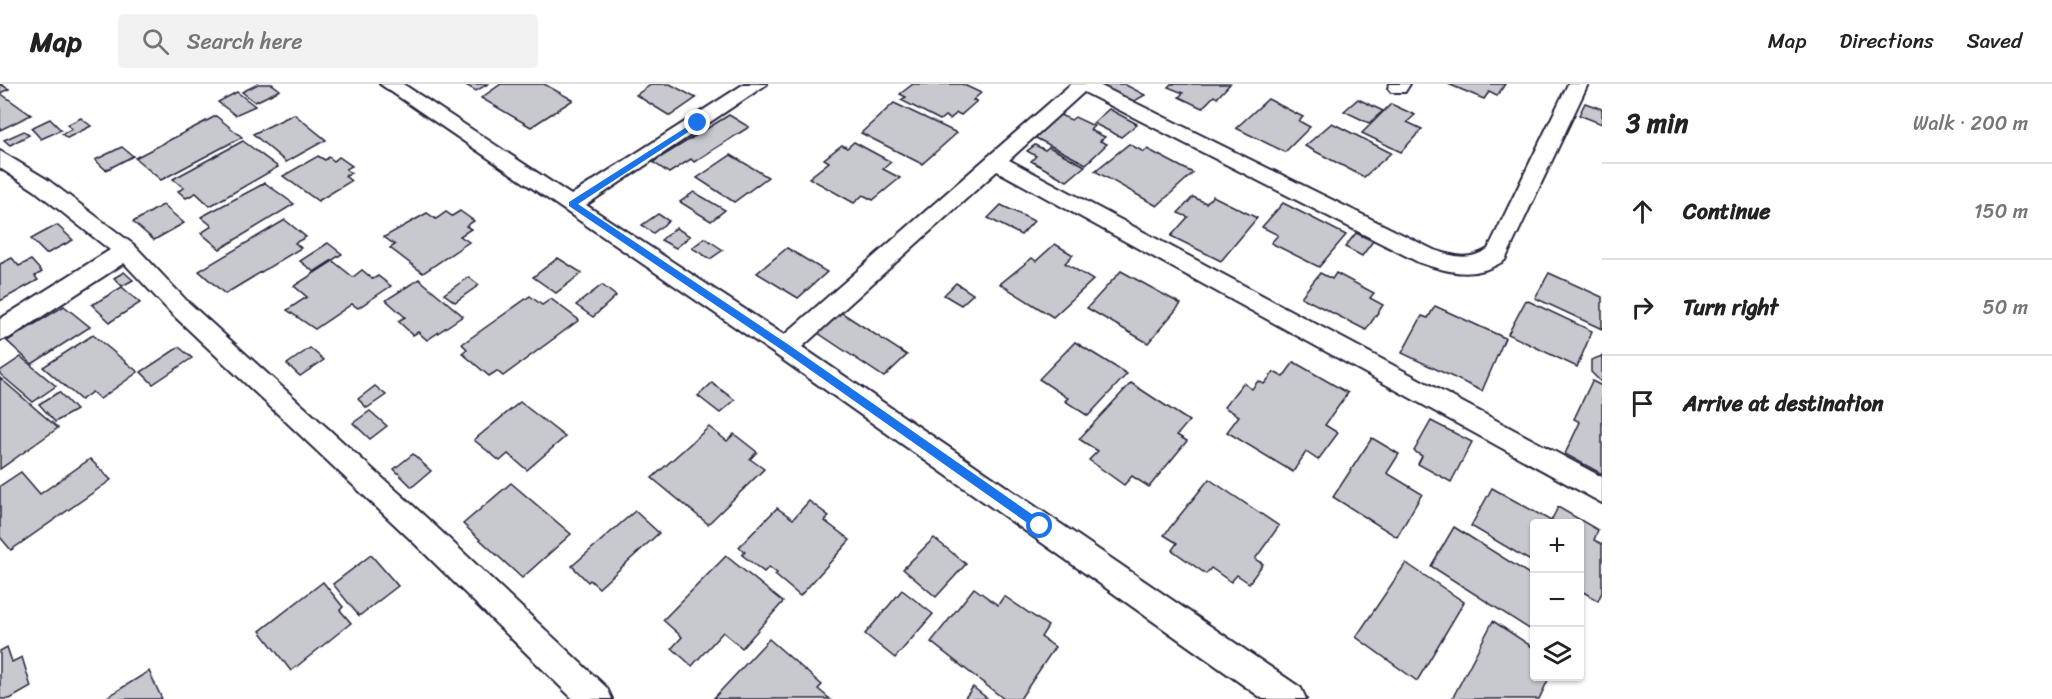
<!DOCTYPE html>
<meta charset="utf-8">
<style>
:root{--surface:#fff;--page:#f2f2f2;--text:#222;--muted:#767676;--line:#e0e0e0}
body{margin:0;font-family:Sriracha,sans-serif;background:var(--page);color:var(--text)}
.controls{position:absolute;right:18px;bottom:18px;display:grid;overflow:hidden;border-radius:6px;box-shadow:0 2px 4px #0004}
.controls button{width:54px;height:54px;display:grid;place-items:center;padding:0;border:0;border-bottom:2px solid var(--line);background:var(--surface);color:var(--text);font:30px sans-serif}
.stop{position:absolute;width:18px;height:18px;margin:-14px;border:4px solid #1a73e8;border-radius:50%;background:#fff}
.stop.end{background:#1a73e8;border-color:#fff;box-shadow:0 2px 6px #0008}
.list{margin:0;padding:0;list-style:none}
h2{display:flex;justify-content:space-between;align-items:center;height:78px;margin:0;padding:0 24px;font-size:26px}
h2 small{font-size:20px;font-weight:400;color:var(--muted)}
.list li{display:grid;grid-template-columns:39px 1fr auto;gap:18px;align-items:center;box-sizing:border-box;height:96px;padding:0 24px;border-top:2px solid var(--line)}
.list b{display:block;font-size:22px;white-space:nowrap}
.list em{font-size:20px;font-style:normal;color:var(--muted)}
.icon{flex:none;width:33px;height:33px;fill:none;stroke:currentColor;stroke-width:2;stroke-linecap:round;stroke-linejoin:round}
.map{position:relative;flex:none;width:1602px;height:615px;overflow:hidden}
header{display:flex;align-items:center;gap:36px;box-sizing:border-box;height:84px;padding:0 30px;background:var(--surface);border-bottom:2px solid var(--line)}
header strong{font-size:28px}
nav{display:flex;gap:33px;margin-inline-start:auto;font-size:21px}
.search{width:420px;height:54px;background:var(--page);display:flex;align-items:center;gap:15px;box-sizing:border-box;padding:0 21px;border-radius:6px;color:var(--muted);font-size:22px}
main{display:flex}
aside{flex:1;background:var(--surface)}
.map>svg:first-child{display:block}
</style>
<header>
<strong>Map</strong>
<div class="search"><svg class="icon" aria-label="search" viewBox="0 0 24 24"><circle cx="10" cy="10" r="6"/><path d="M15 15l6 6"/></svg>Search here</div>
<nav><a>Map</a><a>Directions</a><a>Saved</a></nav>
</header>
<main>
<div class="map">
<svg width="1602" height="615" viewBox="0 0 1602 615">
<rect width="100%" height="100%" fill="#fff"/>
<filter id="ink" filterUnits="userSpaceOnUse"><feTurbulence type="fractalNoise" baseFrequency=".0167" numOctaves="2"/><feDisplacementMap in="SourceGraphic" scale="12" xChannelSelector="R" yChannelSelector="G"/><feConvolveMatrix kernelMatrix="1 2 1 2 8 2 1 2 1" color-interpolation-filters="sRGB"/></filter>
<g filter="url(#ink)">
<g fill="#c8c8cf" stroke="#22223b" stroke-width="1.5">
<polygon points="0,0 9,5 0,9 31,31 0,46"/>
<polygon points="258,0 272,0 280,6 255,18 242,8"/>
<polygon points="464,0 488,0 476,7"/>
<polygon points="501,0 544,0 573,16 531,43 481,14"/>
<polygon points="652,0 670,0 696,14 670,32 636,11"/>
<polygon points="913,0 962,0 981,9 973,16 977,17 961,31 957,29 950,35 945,32 940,36 901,16 906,13 900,10"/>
<polygon points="1097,0 1124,0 1145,11 1131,19"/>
<polygon points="1171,0 1230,0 1217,14 1214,12 1202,24 1179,13 1183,9 1168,3"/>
<polygon points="1448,0 1505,0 1497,12 1489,8 1484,15"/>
<polygon points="237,8 255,22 235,31 218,18"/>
<polygon points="1268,15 1303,33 1299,37 1310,43 1285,68 1236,44"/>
<polygon points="1358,15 1383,27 1369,39 1344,27"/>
<polygon points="894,19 957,49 922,80 861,49"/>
<polygon points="1585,19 1602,25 1602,40 1579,31"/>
<polygon points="1391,20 1415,31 1407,38 1422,45 1401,68 1362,49"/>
<polygon points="1109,25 1137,40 1121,53 1093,39"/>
<polygon points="294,30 326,56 286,78 253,50"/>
<polygon points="729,31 749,43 694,78 691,75 669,89 653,78"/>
<polygon points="1060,31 1071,36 1075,33 1094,42 1090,46 1105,53 1100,57 1107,60 1086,80 1034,53"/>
<polygon points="216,32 242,53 161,96 135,74"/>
<polygon points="81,34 91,42 67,54 62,50 72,45 67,41"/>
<polygon points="50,35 61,46 41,55 31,44"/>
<polygon points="1332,39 1391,69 1364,93 1305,62"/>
<polygon points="24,47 29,51 10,61 4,56"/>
<polygon points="243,57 278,83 210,122 196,109 186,114 178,107 184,104 173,95"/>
<polygon points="854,58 891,78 883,85 900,94 873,116 863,111 854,119 809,94 829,78 824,75 842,61 847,64"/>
<polygon points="1129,60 1144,68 1147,65 1193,89 1157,122 1095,87"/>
<polygon points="1035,61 1045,66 1049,63 1085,82 1067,97 1031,77 1036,72 1027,67"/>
<polygon points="122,63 133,72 106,86 95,76"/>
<polygon points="731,71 768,93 734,118 697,94"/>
<polygon points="318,72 325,76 329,73 334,77 339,73 352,82 346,85 351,89 345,92 351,97 318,117 283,92"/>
<polygon points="265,99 294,120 220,165 201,149 212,142 201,133"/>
<polygon points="694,108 725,126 711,137 680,118"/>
<polygon points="1213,112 1257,134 1221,177 1171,152 1188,133 1178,129 1193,113 1206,119"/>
<polygon points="1283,119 1346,151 1319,183 1271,159 1278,151 1262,143"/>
<polygon points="163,121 184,139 154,156 133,138"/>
<polygon points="1001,121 1034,137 1021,151 988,134"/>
<polygon points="460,127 474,137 466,142 471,145 460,152 469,158 423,189 390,164 395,161 384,153 427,129 436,135 446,128 452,132"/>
<polygon points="658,130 669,137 653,149 642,141"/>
<polygon points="285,136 306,153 295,159 301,164 225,210 199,187"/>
<polygon points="57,141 73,156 46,170 31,155"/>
<polygon points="676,144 690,152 676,164 661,156"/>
<polygon points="1356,149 1373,157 1362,172 1345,163"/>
<polygon points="705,154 723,166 710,175 692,164"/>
<polygon points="328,159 342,170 314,188 300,177"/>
<polygon points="1055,160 1073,171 1065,179 1093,196 1053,233 1000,200 1032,174 1036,177"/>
<polygon points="787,164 827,188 798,214 757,189"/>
<polygon points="12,174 19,182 31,176 42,188 35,192 38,196 0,217 0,180"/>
<polygon points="558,174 582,189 556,209 533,193"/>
<polygon points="333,177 353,193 362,186 373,195 378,192 391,202 358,224 352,220 315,245 287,226 307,213 294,202"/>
<polygon points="1121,187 1181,220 1148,259 1087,224"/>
<polygon points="124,188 133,196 122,202 114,194"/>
<polygon points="1320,189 1332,195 1336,189 1374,209 1370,214 1383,221 1366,246 1301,213"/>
<polygon points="1549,189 1602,213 1602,245 1535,214"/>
<polygon points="469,193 479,201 455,218 444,210"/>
<polygon points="419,195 463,232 427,256 418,248 413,251 398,237 405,233 386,216"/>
<polygon points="956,199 973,210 961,221 944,211"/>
<polygon points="602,201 616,212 593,233 576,221"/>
<polygon points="122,203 140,219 110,238 92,221"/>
<polygon points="530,212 542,221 551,215 579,236 503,292 497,287 489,292 462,269 467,265 462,260"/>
<polygon points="1526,216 1592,247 1577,283 1508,250"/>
<polygon points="64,222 90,243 32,280 7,257"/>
<polygon points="1435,222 1505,254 1482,307 1402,269 1422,232 1428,234"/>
<polygon points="836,225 907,271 884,293 818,249 821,247 815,243"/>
<polygon points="93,251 138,288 100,315 92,308 81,316 43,283"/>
<polygon points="1075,258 1127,290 1088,332 1065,317 1068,314 1039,295"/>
<polygon points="179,263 192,274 153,300 141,288"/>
<polygon points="310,264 324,276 300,292 287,280"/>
<polygon points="1602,272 1602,299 1591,288 1591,276"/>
<polygon points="21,273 56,302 33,318 0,290 0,287"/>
<polygon points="1294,278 1348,309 1325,341 1338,349 1318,376 1306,368 1293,388 1227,348 1239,332 1224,323 1243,299 1252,305 1258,297 1264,300 1274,288 1283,293"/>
<polygon points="0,294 58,344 0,385"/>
<polygon points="1592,297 1602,302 1602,390 1565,370 1580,338 1574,335"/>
<polygon points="712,299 735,316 720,329 698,312"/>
<polygon points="1131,299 1189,337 1177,351 1187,357 1149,403 1132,392 1124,401 1089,376 1098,367 1079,355"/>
<polygon points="375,302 386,311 367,324 358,315"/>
<polygon points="59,308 76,326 55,338 39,320"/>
<polygon points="520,318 565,353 527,386 508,370 500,377 474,356"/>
<polygon points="370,327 387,342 370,355 353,339"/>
<polygon points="1431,337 1472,358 1451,398 1418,380 1422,372 1414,367"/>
<polygon points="709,343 727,357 734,350 757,368 750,375 764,385 708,440 652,394"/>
<polygon points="1372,354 1399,370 1387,389 1422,410 1397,453 1333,413"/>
<polygon points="413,370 431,387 412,403 394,385"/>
<polygon points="90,375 111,396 11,466 0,453 0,402 21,388 40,410"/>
<polygon points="1209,395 1279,442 1255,475 1263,480 1249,499 1237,491 1231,498 1211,484 1206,490 1172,466 1177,459 1164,451"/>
<polygon points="511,399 571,450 522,494 463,440"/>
<polygon points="1492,404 1551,437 1558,423 1598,446 1594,456 1602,460 1602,508 1598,517 1580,506 1580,440 1534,440 1534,479 1471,442"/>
<polygon points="809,417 829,432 825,437 850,456 800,512 775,491 777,489 769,483 764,488 742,471 745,468 739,463 777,424 793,435"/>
<polygon points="635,427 659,449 599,504 590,496 588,498 572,482"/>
<polygon points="1454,443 1534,493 1534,548 1431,482"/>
<polygon points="934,454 966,480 936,513 903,485"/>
<polygon points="371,471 398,502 359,532 333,500"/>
<polygon points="726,472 783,518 742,564 723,548 692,582 672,564 682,553 663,536"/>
<polygon points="1406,479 1464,518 1417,597 1356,553"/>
<polygon points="323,498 343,523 340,526 351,539 291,587 260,547"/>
<polygon points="974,504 998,521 1004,512 1048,542 1041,553 1055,563 1020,615 1004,615 931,558"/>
<polygon points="902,506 933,530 895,574 865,550"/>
<polygon points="1493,537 1534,564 1534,592 1550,592 1539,615 1452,615"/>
<polygon points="769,555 822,601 818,605 830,615 713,615"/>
<polygon points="7,563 12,578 22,573 31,603 10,615 0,615 0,567"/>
<polygon points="149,587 162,615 104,615"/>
<polygon points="973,603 988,615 964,615"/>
</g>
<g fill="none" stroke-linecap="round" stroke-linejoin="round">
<g stroke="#22223b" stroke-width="4">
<g id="minor">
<path d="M380 0H403L571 111 744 0H767L586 121 784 251 1071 0H1097L1434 166C1455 173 1469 177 1488 165L1568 0H1588L1505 176C1475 196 1450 189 1418 178L1084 8 1009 76 1602 393V419L997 87 802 263 1301 604 1306 615H1263L776 271Z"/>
<polygon points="1390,0 1410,0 1405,8 1391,8 1388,4"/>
<polygon points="0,67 48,96 134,161 187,217 430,437 607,604 612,615 573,615 410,455 171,229 124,179 9,254 0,256 0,235 110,166 34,106 0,84"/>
</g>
</g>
<use href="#minor" fill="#fff" fill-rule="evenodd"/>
</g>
</g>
<polygon fill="#1a73e8" points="696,37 702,39 578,120 789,261 1043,438 1043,445 1036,445 782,266 569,122 569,118"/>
</svg>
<div class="controls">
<button>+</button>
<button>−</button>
<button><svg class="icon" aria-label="layers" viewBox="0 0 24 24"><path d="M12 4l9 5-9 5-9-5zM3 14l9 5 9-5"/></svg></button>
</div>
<div class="stop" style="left:1040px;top:442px"></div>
<div class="stop end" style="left:698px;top:39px"></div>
</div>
<aside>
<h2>3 min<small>Walk · 200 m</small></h2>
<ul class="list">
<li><svg class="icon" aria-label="ahead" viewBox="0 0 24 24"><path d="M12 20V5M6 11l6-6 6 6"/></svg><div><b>Continue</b></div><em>150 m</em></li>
<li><svg class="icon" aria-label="right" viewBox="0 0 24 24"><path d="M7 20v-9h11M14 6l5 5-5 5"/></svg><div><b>Turn right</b></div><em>50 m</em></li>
<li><svg class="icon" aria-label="arrive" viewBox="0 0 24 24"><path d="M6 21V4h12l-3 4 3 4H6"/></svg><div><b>Arrive at destination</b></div></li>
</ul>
</aside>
</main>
